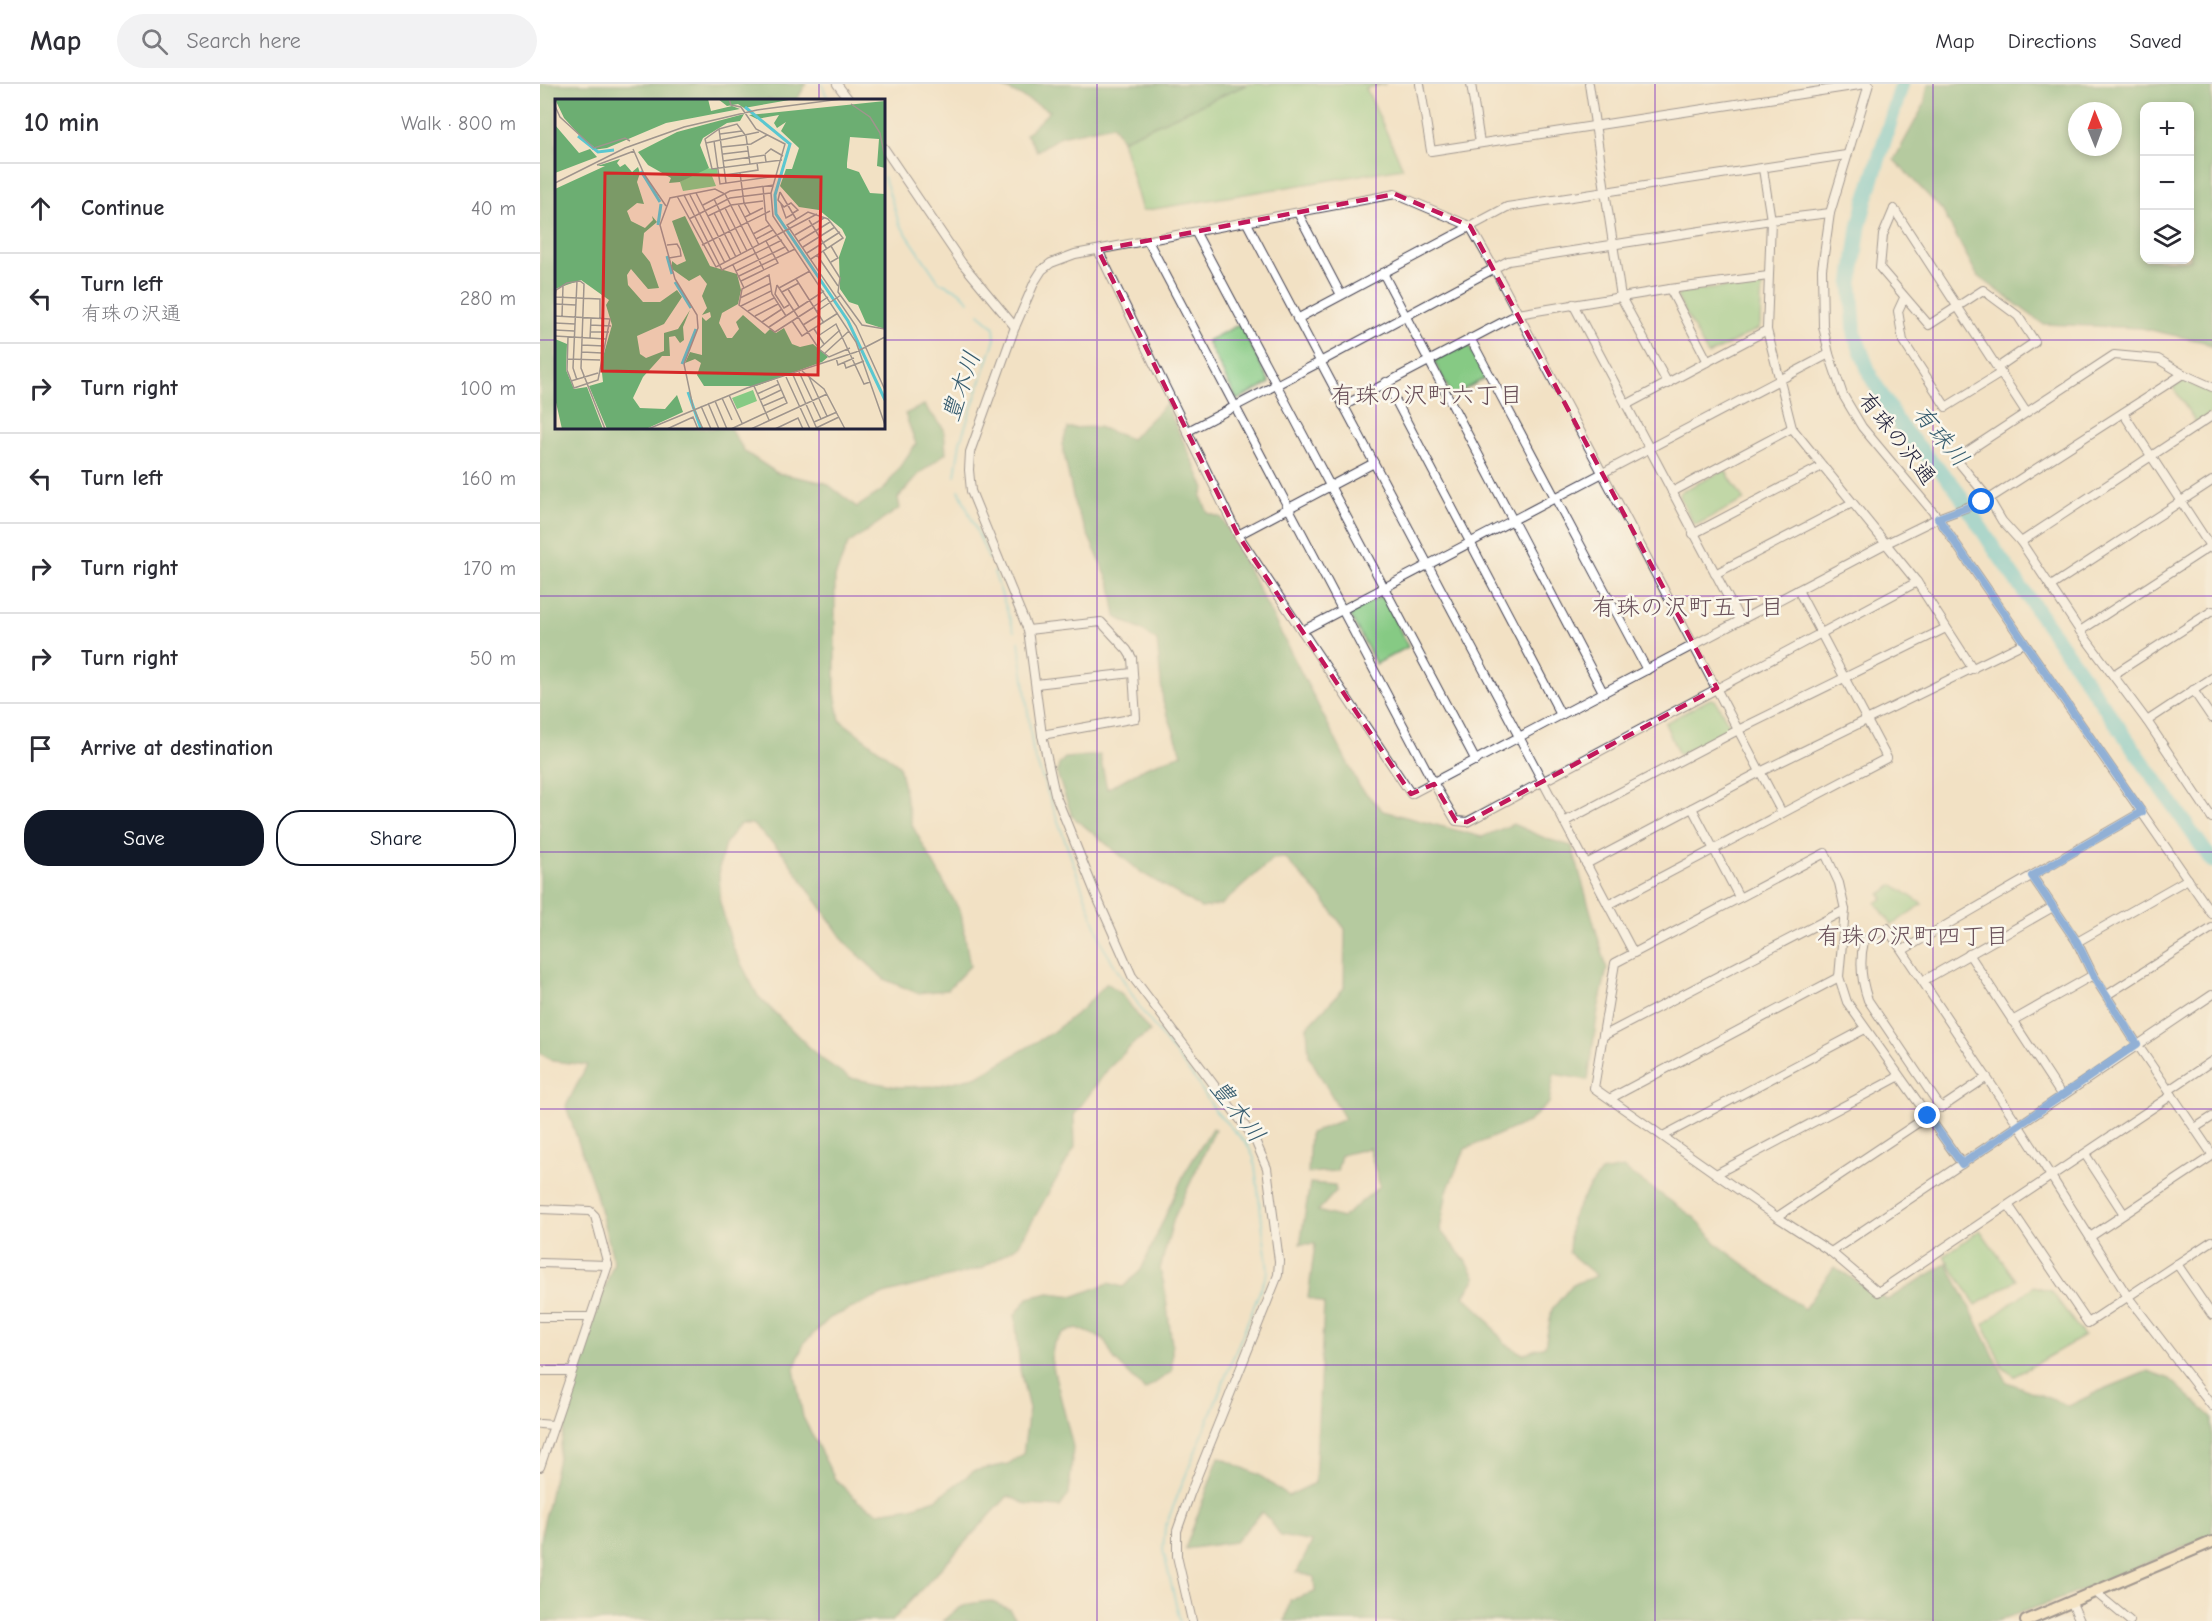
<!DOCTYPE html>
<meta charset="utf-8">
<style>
:root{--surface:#fff;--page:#f2f2f3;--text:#2b2b33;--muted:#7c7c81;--line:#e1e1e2;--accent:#111827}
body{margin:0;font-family:"Comic Neue","Klee One",sans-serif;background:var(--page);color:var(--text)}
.controls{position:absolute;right:18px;top:18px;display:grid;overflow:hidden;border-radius:12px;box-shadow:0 3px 9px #0003}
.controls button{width:54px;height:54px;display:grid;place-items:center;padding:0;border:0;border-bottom:2px solid var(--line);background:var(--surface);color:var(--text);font:30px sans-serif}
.compass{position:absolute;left:1528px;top:18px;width:54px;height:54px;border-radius:50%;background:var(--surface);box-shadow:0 3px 9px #0003;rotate:359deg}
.stop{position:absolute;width:18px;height:18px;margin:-14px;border:4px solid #1a73e8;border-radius:50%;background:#fff}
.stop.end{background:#1a73e8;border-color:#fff;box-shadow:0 2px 6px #0008}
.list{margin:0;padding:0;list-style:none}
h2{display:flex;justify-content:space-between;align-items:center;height:78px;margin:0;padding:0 24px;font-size:26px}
h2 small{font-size:20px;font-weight:400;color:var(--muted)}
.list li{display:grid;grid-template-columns:39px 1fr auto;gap:18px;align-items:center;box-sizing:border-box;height:90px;padding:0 24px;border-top:2px solid var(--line)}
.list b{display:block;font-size:22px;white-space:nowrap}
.list p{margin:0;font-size:20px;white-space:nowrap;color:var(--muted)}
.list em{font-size:20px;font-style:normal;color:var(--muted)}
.actions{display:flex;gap:12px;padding:18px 24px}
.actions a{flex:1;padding:14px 0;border:2px solid var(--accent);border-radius:24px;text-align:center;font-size:21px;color:var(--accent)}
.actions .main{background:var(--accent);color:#fff}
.icon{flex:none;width:33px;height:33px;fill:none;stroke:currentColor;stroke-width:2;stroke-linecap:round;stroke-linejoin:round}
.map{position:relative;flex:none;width:1672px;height:1537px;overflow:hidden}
header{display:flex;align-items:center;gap:36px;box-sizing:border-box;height:84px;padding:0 30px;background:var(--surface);border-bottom:2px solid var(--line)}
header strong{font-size:28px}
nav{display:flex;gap:33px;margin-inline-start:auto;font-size:21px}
.search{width:420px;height:54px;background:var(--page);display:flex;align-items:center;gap:15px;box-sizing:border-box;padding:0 21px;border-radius:33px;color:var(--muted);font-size:22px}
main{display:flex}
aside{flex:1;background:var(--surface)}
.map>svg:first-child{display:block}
</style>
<header>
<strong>Map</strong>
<div class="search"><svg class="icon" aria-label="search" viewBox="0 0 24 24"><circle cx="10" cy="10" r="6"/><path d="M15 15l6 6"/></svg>Search here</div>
<nav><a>Map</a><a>Directions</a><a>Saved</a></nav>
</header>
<main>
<aside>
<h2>10 min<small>Walk · 800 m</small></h2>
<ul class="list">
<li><svg class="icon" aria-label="ahead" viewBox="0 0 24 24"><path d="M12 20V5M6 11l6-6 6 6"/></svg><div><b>Continue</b></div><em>40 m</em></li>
<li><svg class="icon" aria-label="left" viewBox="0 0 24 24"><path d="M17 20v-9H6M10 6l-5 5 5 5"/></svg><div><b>Turn left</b><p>有珠の沢通</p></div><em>280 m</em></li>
<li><svg class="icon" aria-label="right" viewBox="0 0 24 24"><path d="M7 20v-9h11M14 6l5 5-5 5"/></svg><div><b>Turn right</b></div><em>100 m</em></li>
<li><svg class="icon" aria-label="left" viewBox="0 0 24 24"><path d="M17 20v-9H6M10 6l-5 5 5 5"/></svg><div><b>Turn left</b></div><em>160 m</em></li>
<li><svg class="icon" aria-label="right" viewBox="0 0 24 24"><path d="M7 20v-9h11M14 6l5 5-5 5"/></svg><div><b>Turn right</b></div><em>170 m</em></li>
<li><svg class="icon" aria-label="right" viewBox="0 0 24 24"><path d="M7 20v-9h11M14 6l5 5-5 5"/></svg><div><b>Turn right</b></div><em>50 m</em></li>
<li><svg class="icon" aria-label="arrive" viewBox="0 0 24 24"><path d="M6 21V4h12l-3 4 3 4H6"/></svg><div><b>Arrive at destination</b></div></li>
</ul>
<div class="actions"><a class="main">Save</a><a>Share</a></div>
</aside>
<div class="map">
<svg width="1672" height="1537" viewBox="0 0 1672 1537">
<rect width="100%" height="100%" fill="#fbf7ec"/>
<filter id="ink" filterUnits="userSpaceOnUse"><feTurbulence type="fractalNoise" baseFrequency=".0167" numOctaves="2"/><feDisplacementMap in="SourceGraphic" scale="12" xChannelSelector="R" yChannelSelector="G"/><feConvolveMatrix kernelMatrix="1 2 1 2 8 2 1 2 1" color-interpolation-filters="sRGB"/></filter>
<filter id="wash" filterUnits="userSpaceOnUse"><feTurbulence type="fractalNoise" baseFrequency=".008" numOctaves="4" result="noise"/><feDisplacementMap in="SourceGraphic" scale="24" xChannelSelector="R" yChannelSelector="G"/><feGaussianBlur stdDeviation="1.35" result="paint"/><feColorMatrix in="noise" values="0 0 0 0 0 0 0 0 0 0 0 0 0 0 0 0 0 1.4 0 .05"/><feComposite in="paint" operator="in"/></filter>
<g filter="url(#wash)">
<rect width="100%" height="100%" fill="#f2e1c4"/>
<g fill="#86ca84" stroke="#547660" stroke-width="1.5">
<polygon points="708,0 846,0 826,4 863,84 602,127 582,56"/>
<polygon points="1219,200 1222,201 1220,240 1218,245 1168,271 1137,213 1140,208"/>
<polygon points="700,240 730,299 697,316 667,257"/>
<polygon points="924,260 929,262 946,294 912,312 895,279 896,276"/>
<polygon points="1644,296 1672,310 1672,328 1656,339 1633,303"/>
<polygon points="1185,386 1204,416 1158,440 1154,440 1139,412 1140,408"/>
<polygon points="840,513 844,513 868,563 836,580 810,531 810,528"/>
<polygon points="1170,615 1175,616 1190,642 1188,646 1139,671 1125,639"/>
<polygon points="1354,801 1382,820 1352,841 1336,819 1343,814 1340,810"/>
<polygon points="1440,1146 1476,1196 1436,1221 1404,1172"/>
<polygon points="1494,1202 1511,1207 1544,1252 1475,1292 1463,1284 1444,1240"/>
</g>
<g fill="#6cae72" stroke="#476856" stroke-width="1.5" fill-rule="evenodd">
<polygon points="0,0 266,0 257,16 16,16 16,344 190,344 205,368 237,389 286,399 317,423 344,405 376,360 365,330 384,321 404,345 406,369 379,390 358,414 360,424 308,460 295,493 295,609 300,636 359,681 372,741 421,829 430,882 407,906 377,909 344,895 305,858 243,769 212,740 200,740 185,760 179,784 180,818 193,864 218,912 279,973 310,994 358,1003 396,1002 438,992 510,950 542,925 567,899 582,910 610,948 596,957 568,985 534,1031 535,1063 478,1162 442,1184 344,1210 290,1234 264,1259 254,1285 263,1333 295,1395 319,1418 338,1428 372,1423 396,1415 434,1387 468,1380 483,1370 489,1325 480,1286 475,1231 488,1214 509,1209 535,1212 569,1199 583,1203 601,1186 644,1090 672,1044 675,1046 634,1134 620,1185 624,1200 632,1260 632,1287 605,1306 574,1275 564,1255 537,1244 523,1250 514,1259 511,1275 533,1363 529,1410 520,1423 488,1421 468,1412 352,1537 0,1537 0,1456 40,1273 74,1178 55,1107 26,1022 47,981 12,977 0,969"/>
<polygon points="457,0 708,0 582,56 573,41 521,52 497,67 486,50 510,27"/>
<path d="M1388 0H1672V263L1664 258 1601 244 1503 240 1437 191 1402 126 1354 76 1384 21ZM1604 22H1650V176H1604ZM1537 27H1573V63H1537Z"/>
<polygon points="626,320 665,404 661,412 668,429 682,434 820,703 843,727 942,753 973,740 1007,755 1032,762 1067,885 1058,926 1048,996 1014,990 1009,1019 988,1038 925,1065 907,1107 900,1146 928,1180 936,1194 924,1212 943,1230 965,1260 983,1270 1005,1262 1012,1225 1033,1200 1057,1192 1029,1169 1031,1135 1048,1105 1061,1088 1083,1084 1155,1134 1177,1160 1264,1225 1294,1183 1347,1216 1407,1179 1467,1298 1529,1322 1557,1308 1608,1287 1630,1295 1672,1333 1672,1451 1531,1511 1457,1537 745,1537 750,1516 775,1508 774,1493 757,1488 772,1458 741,1452 731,1438 722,1428 695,1458 645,1465 679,1373 719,1391 748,1412 775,1399 784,1220 768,1214 775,1160 760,1160 770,1099 795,1101 796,1107 778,1127 802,1134 840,1102 829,1064 801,1071 797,1087 768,1089 770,1049 805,1035 769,972 767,943 804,904 805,845 782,814 745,774 733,775 681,821 661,824 602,789 532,732 517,690 519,680 525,674 560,671 567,705 606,683 642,670 623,618 617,557 601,546 576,533 571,502 535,422 522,360 528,344 558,343 591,355"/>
<path d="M450 1517 469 1525 477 1537H403C419 1521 428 1519 450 1517Z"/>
</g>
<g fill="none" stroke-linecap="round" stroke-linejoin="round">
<g stroke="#5ac7d0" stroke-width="2">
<polyline points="282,0 288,16"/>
<polyline points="344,93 359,139 399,198 419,207 429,217"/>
<polyline points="415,392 420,358 455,255 454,243 439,230"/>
<polyline points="419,406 449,475"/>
<polyline points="454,488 474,547"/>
<polyline points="479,557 493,668 564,864 602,927 657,998 676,1028 707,1060 714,1074 728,1187 625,1443 623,1466 640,1537"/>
</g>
<polyline stroke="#5ac7d0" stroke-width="15" points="1362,0 1326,116 1319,143 1311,200 1315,251 1331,293 1361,343 1414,402 1455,466 1672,777"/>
</g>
</g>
<g filter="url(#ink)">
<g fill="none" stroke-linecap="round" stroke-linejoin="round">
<g stroke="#413f50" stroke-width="10">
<g id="street">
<polyline points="297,0 309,16"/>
<polyline points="880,0 891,67 1326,0"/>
<polyline points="931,0 940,59"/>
<polyline points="1049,0 1081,213 1128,300"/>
<polyline points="1329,0 1290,129 1282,185 1283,242 1289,270 1303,311 1322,343 1398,434 1672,830"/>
<polyline points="344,64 422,179 475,243"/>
<polyline points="1223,85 1231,136 1227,246 1252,344 1377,498 1433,585"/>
<polyline points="1354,125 1343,151 1340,184 1389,241 1443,206 1478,232 1495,258 1457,284"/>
<polyline points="1354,125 1486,328"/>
<polyline points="758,129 801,211"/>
<polyline points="707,139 1093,868"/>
<polyline points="656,149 936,677"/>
<polyline points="608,157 894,700 916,737 927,738 1377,498"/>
<polyline points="558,166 698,451 871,710 1347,459 1398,434 1449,415 1643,290"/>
<polyline points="843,189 1063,608"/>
<polyline points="1130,205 1168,278"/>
<polyline points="1364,214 1358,227 1363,257 1406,323 1461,289"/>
<polyline points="1033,220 1200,536"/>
<polyline points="757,235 967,123 1306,71"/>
<polyline points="930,254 1107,586"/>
<polyline points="846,298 1021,631"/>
<polyline points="1672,303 1643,290 1618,275 1574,271 1416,375 1449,415 1462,437 1481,458 1540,547 1607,637 1672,734"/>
<polyline points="1086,321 1227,246"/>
<polyline points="803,322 978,230 1130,205 1228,192"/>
<polyline points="1583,329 1672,465"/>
<polyline points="648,347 780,278 968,177 1231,136 1290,129"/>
<polyline points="1132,408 1252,344"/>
<polyline points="1153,450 1282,382"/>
<polyline points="698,451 834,379"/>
<polyline points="1481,458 1672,332"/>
<polyline points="1175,490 1312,419"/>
<polyline points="1511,502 1672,397"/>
<polyline points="488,546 561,538 587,566 592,574 596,634 502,651"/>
<polyline points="762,547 1289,270"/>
<polyline points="1540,547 1672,461"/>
<polyline points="1573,591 1672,527"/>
<polyline points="496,600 592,589"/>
<polyline points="1653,606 1672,634"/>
<polyline points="1607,637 1672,594"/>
<polyline points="1152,724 1199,813"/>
<polyline points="1024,738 1198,646 1406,544"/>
<polyline points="1046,780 1220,688 1484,559"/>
<polyline points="1492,792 1537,858 1553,891 1597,960 1672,1070"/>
<polyline points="1068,821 1347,674 1258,506"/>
<polyline points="1537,858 1648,795"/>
<polyline points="1363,866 1602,728"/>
<polyline points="1429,870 1522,1012"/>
<polyline points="1383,897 1513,823"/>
<polyline points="1567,911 1672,844"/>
<polyline points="1472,937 1553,891"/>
<polyline points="1063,952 1305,826"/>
<path d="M1447 993 1401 1024 1328 916C1321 896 1319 878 1324 857L1347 844 1479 1042 1588 1213 1672 1322"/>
<polyline points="1629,1006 1672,977"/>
<polyline points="1071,1014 1299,893"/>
<polyline points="1655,1044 1672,1033"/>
<polyline points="1123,1052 1325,945"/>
<polyline points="1545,1070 1584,1130"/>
<polyline points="1422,1080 1307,918 1299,893 1305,826 1299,799 1285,769 1075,879 1054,1004 1237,1133 1291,1168 1338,1208 1632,1011"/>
<polyline points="1176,1090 1358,993"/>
<polyline points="1469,1122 1548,1239 1672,1157"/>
<polyline points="0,1125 50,1127 55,1132 68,1181 0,1383"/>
<polyline points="1237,1133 1388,1032"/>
<polyline points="1550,1153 1672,1072"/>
<polyline points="1291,1168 1672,911"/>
<polyline points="0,1179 68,1181"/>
<polyline points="1637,1180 1672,1231"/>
<polyline points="0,1233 49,1233"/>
<polyline points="0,1287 31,1287"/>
<polyline points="0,1340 13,1341"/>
<polyline points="1554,1507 1590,1537"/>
<polyline points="1531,1517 1540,1537"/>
<polyline points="652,1537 637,1472 637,1447 650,1410 738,1191 739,1177 727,1084 714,1054 592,892 556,811 515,710 502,651 488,546 431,407 429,386 430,368 475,243 495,197 502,186 511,179 535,170 855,110 930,142 955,186 1242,729"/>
</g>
</g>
<g stroke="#413f50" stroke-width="14">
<polyline id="secondary" points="1486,1537 1672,1458"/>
</g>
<use href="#street" stroke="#fff" stroke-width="8"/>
<use href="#secondary" stroke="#f9e7c3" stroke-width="10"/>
</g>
</g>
<g fill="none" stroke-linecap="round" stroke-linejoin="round" filter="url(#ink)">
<polyline stroke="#1a73e8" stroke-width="8" points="1388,1032 1422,1080 1597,960 1553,891 1537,858 1492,792 1602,728 1398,434 1442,418"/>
</g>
<path d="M0 0H1672V1537H0ZM855 110 930 142 1177 604 927 738 916 737 894 700 871 710 698 451 558 166Z" fill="#f2e1c4" fill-opacity=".55" fill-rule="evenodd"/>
<path fill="none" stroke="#c2185b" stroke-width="4.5" stroke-dasharray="12 8" stroke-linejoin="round" d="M855 110 930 142 1177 604 927 738 916 737 894 700 871 710 698 451 558 166Z"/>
<path fill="none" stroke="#7b2cbf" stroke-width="1.5" stroke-opacity="0.55" d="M279 0V16M557 0V1537M836 0V1537M1115 0V1537M1393 0V1537M0 256H16M344 256H1672M279 344V1537M0 512H1672M0 768H1672M0 1025H1672M0 1281H1672"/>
<g text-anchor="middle" stroke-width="5" stroke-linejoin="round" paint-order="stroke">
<g font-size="22" fill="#22223b" stroke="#fbf7ec">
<text transform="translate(1358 354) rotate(52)" y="8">有珠の沢通</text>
</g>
<g font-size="24" font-style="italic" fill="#365c6f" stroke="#fbf7ec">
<text transform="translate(421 302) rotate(-71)" y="8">豊木川</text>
<text transform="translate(1401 352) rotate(50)" y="8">有珠川</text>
<text transform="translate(698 1027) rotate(52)" y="8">豊木川</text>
</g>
<g font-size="24" fill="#6a515a" stroke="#fbf7ec">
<text x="887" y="319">有珠の沢町六丁目</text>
<text x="1148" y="531">有珠の沢町五丁目</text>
<text x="1373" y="860">有珠の沢町四丁目</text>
</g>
</g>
<g transform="translate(15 15)">
<rect width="330" height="330" fill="#f2e1c4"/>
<path d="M149 69 162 70 163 75 157 77 161 87 128 92 125 83ZM198 291 202 302 182 310 177 299Z" fill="#86ca84"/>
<path d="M0 0H153L156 12 177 7 185 10 111 24 52 49 38 51 9 19ZM163 0H240L189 9 183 5 172 7ZM330 2V69L322 67 324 40 295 38 292 64V69L304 73 315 94 330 95V230L311 224 303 206 294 203 285 190 284 158 291 138 287 130 264 111 244 108 225 87 231 70H237L244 49 226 32 231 23 222 29 219 24 224 16 202 20 194 16ZM189 15 185 22 172 24 148 39 145 46 154 69 125 83 114 84 116 79 93 66 83 53 122 33ZM0 26 24 54 35 50 42 58 0 74ZM65 60 62 64 65 68 70 65 77 73 83 68 85 74 82 83 89 105 82 104 72 112 76 122 90 129 98 121 97 117 102 123 89 134 87 153 95 163 104 189 93 190 76 170 72 176 73 186 88 203H105L122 191 127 198 109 225 82 237 85 255 91 259 109 252V234L123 230 135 211 128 228 129 241 125 244 120 237 114 238 115 257H107L88 278 78 299 85 309 110 310 122 296 128 313 91 330H52L34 287 48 283 46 265 57 226 51 206 54 201 26 181 0 190V90L50 67H42ZM130 117 155 167 182 175 186 191 183 205 167 214 164 224 172 239H177L184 230 181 223 188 216 210 235 215 230 221 234 229 229 237 245 245 248 258 245 273 258 267 263 201 287H149L142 276 146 264 140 260 130 264 135 253 147 256V218L151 222 156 218 155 213 147 216 152 209 147 197 152 185 145 176 134 182 117 170V162L122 166 131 162 117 122ZM0 240 12 245 11 271 19 290 32 288 48 330H7L0 299Z" fill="#6cae72"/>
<path fill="none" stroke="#5ac7d0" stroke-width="3" d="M190 8 235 45 220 96 221 115 293 222 330 301M23 37 43 53 59 51M86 72 105 103M103 126 106 105M112 157 117 175M120 183 136 209M127 265 141 230M133 293 146 330"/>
<path fill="none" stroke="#9f958d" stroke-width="1.5" d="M174 0 176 6 186 8 201 30 230 45 216 94 218 117 301 243 330 326M296 5 315 18 325 34 330 59M0 7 5 18 39 49 70 39 75 42M164 30 171 84M165 35 187 32M159 42 165 85 222 77M151 44 204 33M167 48 196 45 212 36M78 50 89 75 111 107M168 55 193 52M210 55 216 50 228 57M168 62 210 56 211 63M195 65 191 37 182 25 164 30 150 40 157 70 227 61M42 66 79 52M185 74 189 104 195 115M170 76 203 71 202 64M0 84 70 49 129 28 202 11 286 0M208 88 211 121 234 153M225 93 223 101 229 108 236 104 243 111 238 114M225 93 241 120M141 94 175 160M129 96 167 171 227 141M135 96 170 164M122 97 161 168 262 115M159 100 186 155M183 105 204 146M226 105 231 119 238 115M148 106 175 92 219 86M170 109 192 152M159 114 181 158M153 117 176 106 208 102M190 118 208 109M134 120 175 99 216 94M254 121 272 150M198 135 215 126M240 136 269 119M201 140 218 131M244 142 275 123M112 146 122 145 125 150 126 157 114 159M147 146 215 112M248 148 280 128M268 152 285 179 283 193 307 226 330 230M252 154 285 133M262 156 283 187M256 160 288 139 273 120 253 113 232 126 301 227 330 291M276 163 283 159 276 147M178 166 189 189M181 172 230 148M184 177 240 150M241 180 269 224M22 182 18 269 22 281M186 182 223 164 211 142M222 186 264 250 274 258 295 249M222 186 220 195 229 209 234 206M224 189 255 172M233 190 244 208M227 193 244 184M0 198 1 191 12 184 25 182 29 185 26 269 50 330M0 198 45 200V219M185 199 216 184M0 205 21 206M186 207 216 192M258 208 273 198M193 212 219 199M261 213 286 196M0 217 55 220 43 281 19 289 12 271 13 238M7 217 8 187M200 217 223 205M231 217 217 195 214 176 187 190 184 206 220 233 259 208M237 222 247 237 283 214M207 223 227 210M0 224 20 225M35 226 56 227M248 226 264 216M214 228 269 192M259 230 269 245M0 231 19 232M35 233H54M0 237 51 240M263 237 281 225 309 285 315 283M35 240 36 219M27 246 49 247M264 250 285 231M27 253 47 254M270 254 294 232M281 259 283 266 299 259M12 260 45 261M289 263 291 269 309 262M247 272 269 290 290 330M244 273 266 320M238 276 262 330M231 278 255 330M254 278 272 317M16 282 43 274M199 287 214 321M202 295 224 285M174 296 187 324M167 299 177 321M205 301 226 291M160 302 172 330M153 304 164 330M146 307 156 330M208 307 229 298M259 323 282 313M261 329 284 318M93 330 192 289 301 253 330 238M112 330 138 318 143 330M148 330 138 308 129 265 143 229 142 216 120 180 105 126 115 99 160 90 170 95 209 171M176 330 232 304 222 281M196 330 272 295M220 330 243 319 248 330"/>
<path fill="#d62828" fill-opacity="0.15" stroke="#d62828" stroke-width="3" d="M50 74 266 78 263 276 47 272Z"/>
<rect width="330" height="330" fill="none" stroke="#22223b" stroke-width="3"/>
</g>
</svg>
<div class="controls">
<button>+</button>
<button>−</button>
<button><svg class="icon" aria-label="layers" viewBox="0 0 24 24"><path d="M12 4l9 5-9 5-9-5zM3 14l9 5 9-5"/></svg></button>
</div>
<svg class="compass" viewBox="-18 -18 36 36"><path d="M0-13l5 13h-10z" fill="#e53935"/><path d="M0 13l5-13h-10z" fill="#7c7c81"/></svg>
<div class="stop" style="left:1442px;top:418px"></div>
<div class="stop end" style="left:1388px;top:1032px"></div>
</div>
</main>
